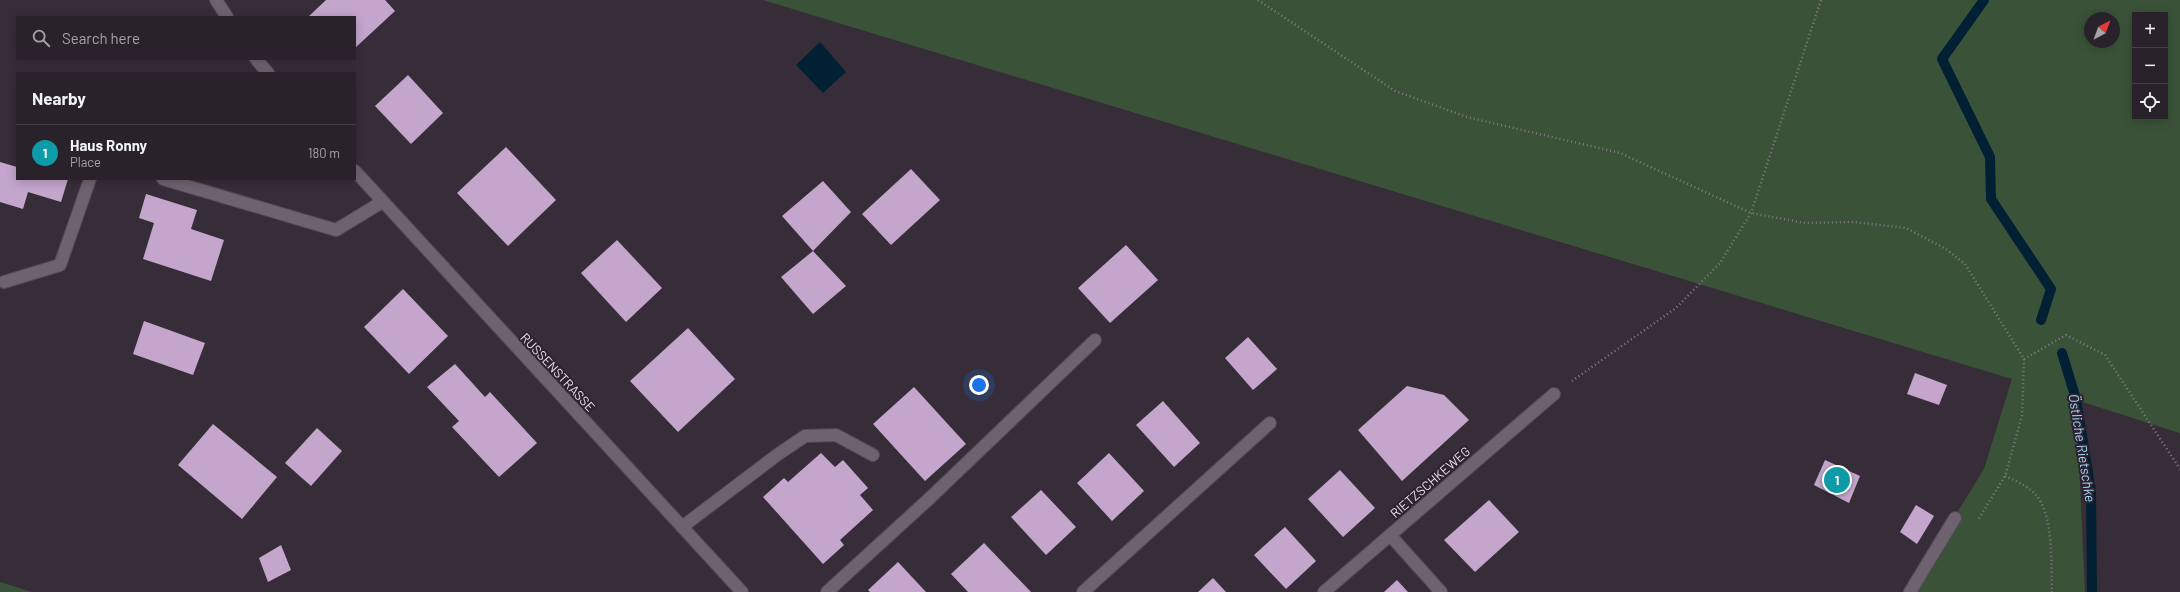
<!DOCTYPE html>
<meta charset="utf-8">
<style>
:root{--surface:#29222b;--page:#312a33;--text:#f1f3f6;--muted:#a5a4a9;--line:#453f47;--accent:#d93025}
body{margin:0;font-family:Barlow,sans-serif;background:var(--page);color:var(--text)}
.controls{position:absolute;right:12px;top:12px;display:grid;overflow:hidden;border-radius:0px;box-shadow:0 2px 10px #0003}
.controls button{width:36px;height:36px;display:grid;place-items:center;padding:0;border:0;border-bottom:1px solid var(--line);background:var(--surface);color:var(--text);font:20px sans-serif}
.compass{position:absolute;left:2084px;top:12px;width:36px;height:36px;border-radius:50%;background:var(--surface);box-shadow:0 2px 10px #0003;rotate:41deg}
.you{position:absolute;left:979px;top:385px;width:14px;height:14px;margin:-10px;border:3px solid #fff;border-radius:50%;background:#1a73e8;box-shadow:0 0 0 6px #1a73e833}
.badge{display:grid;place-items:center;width:26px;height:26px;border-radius:50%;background:var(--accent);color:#fff;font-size:13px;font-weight:700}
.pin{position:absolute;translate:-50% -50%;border:2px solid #fff;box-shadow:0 1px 4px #0006}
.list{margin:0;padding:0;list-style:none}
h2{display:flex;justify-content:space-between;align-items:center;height:52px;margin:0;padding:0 16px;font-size:17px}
h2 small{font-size:13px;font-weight:400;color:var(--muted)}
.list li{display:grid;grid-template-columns:26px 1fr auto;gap:12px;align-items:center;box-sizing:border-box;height:56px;padding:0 16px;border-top:1px solid var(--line)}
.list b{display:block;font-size:15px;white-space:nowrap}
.list p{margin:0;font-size:13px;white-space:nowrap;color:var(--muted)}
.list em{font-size:13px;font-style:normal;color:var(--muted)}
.icon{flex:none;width:22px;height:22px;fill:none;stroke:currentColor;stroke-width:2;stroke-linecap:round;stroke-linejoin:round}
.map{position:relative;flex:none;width:2180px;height:592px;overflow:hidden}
.search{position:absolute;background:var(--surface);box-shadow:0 2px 10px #0003;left:16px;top:16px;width:340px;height:44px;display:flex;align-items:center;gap:10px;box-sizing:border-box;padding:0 14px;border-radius:0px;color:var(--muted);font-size:15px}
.panel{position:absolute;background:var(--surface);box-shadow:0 2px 10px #0003;left:16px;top:72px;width:340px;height:108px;border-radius:0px}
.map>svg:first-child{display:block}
</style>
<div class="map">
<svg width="2180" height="592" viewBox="0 0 2180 592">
<rect width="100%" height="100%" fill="#372d39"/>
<g fill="#3a5338" fill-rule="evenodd">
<path d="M763 0H2180V433L2076 400 2085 592H1908L1984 469 2012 379ZM2135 15H2165V117H2135ZM2090 18H2114V42H2090Z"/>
<polygon points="0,582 32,592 0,592"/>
</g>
<polygon fill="#022033" points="820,42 846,72 823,93 796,65"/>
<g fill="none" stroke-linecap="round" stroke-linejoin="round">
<g stroke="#022033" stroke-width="10">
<polyline points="1984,0 1942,59 1990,157 1991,199 2051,289 2041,320"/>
<polyline points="2062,353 2076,399 2091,491 2092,592"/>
</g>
</g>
<g fill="#c4a6cc">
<polygon points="326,0 385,0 395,11 355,48 355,17 308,17"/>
<polygon points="408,75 443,113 411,144 375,106"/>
<polygon points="506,147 556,200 508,246 457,193"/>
<polygon points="0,162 17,167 17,179 68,179 61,202 28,192 23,209 0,202"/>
<polygon points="911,169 940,200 891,245 862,214"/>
<polygon points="823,181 851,212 813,251 782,216"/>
<polygon points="146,194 197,210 191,229 224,240 211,281 143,259 154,223 139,218"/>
<polygon points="617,240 662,288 626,322 581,273"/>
<polygon points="1126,245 1158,280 1110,323 1078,288"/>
<polygon points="813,251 846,286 813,314 781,277"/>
<polygon points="403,289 448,336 409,374 364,327"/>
<polygon points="144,321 205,343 193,375 133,354"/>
<polygon points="688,328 735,379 678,432 630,381"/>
<polygon points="1248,337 1277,369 1253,390 1225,358"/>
<polygon points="455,364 485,397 490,392 537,443 499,477 452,427 459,421 427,387"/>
<polygon points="1915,373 1947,385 1939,405 1907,394"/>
<polygon points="1407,386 1444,395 1469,420 1402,481 1358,430"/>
<polygon points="914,387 966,444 925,481 873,424"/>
<polygon points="1163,401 1200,443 1174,467 1136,425"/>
<polygon points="213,424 277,477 242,519 178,465"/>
<polygon points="317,428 342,451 311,486 285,463"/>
<polygon points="821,453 835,467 843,460 868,488 860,495 873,510 840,540 844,545 823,564 763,497 784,478 788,482"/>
<polygon points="1109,453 1144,491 1112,521 1077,483"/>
<polygon points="1825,460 1860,476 1849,503 1814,485"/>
<polygon points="1340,470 1375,508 1343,537 1308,499"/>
<polygon points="1041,490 1076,527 1046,555 1011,517"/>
<polygon points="1489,500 1519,532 1475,572 1444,540"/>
<polygon points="1916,505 1934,516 1917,544 1900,532"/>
<polygon points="1285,527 1316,561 1286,589 1254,555"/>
<polygon points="984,543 1031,592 968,592 951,574"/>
<polygon points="281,545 291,570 268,582 259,558"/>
<polygon points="898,562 926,592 870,592 868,590"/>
<polygon points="1213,578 1226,592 1198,592"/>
<polygon points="1397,580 1408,592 1384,592"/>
</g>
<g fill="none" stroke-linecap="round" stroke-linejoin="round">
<g stroke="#524a54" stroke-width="14">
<g id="lane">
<polyline points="163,179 336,230 382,202"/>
<polyline points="4,282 60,265 90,179"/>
<polyline points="682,527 777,455 805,436 836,435 873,455"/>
<polyline points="1390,535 1441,592"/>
<polyline points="827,592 931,497 1095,340"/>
<polyline points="1083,592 1270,423"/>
<polyline points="1910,592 1955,518"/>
</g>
</g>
<g stroke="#524a54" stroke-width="14">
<polyline id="street" points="1324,592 1554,394"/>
</g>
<g stroke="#524a54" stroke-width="14">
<g id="secondary">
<polyline points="216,0 227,17"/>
<polyline points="256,59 268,73"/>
<polyline points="355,171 742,592"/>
</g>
</g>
<g stroke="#837a84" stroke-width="2.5" stroke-dasharray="1 3" stroke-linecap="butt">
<polyline points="1258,0 1395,91 1467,117 1620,153 1751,213 1805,223 1854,222 1906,228 1946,249 1965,264 2024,359 2022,416 2005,476 1978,520"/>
<polyline points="2024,359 2066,335 2105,355 2180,469"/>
<polyline points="1572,381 1676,308 1720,263 1751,213 1821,0"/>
<path d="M2005 476C2016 481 2028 486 2036 495 2054 515 2051 566 2052 592"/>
</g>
<use href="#lane" stroke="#6e6270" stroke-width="12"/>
<use href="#street" stroke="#6e6270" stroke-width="12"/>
<use href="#secondary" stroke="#6e6270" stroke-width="12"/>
</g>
<g text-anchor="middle" stroke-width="4" stroke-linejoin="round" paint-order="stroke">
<g font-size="13" fill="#e7e0e8" stroke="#2d232f">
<text transform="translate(558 372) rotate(47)" y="5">RUSSENSTRASSE</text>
<text transform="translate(1430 482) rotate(-41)" y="5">RIETZSCHKEWEG</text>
</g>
<g font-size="14" font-style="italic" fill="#a3d6fb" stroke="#2d232f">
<text transform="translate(2082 448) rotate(81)" y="5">Östliche Rietschke</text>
</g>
</g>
</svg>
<div class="controls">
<button>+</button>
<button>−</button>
<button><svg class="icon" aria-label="locate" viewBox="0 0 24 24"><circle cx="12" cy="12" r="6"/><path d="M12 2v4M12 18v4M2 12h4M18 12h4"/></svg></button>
</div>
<svg class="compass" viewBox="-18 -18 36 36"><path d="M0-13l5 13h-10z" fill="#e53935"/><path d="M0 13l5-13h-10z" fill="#a5a4a9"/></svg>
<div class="you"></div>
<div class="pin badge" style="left:1837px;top:480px;background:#0f9aa8">1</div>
<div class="search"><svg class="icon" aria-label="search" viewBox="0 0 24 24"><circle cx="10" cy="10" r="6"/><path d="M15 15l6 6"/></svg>Search here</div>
<section class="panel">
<h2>Nearby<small></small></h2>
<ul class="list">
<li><span class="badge" style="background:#0f9aa8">1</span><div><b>Haus Ronny</b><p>Place</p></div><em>180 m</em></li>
</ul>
</section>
</div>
